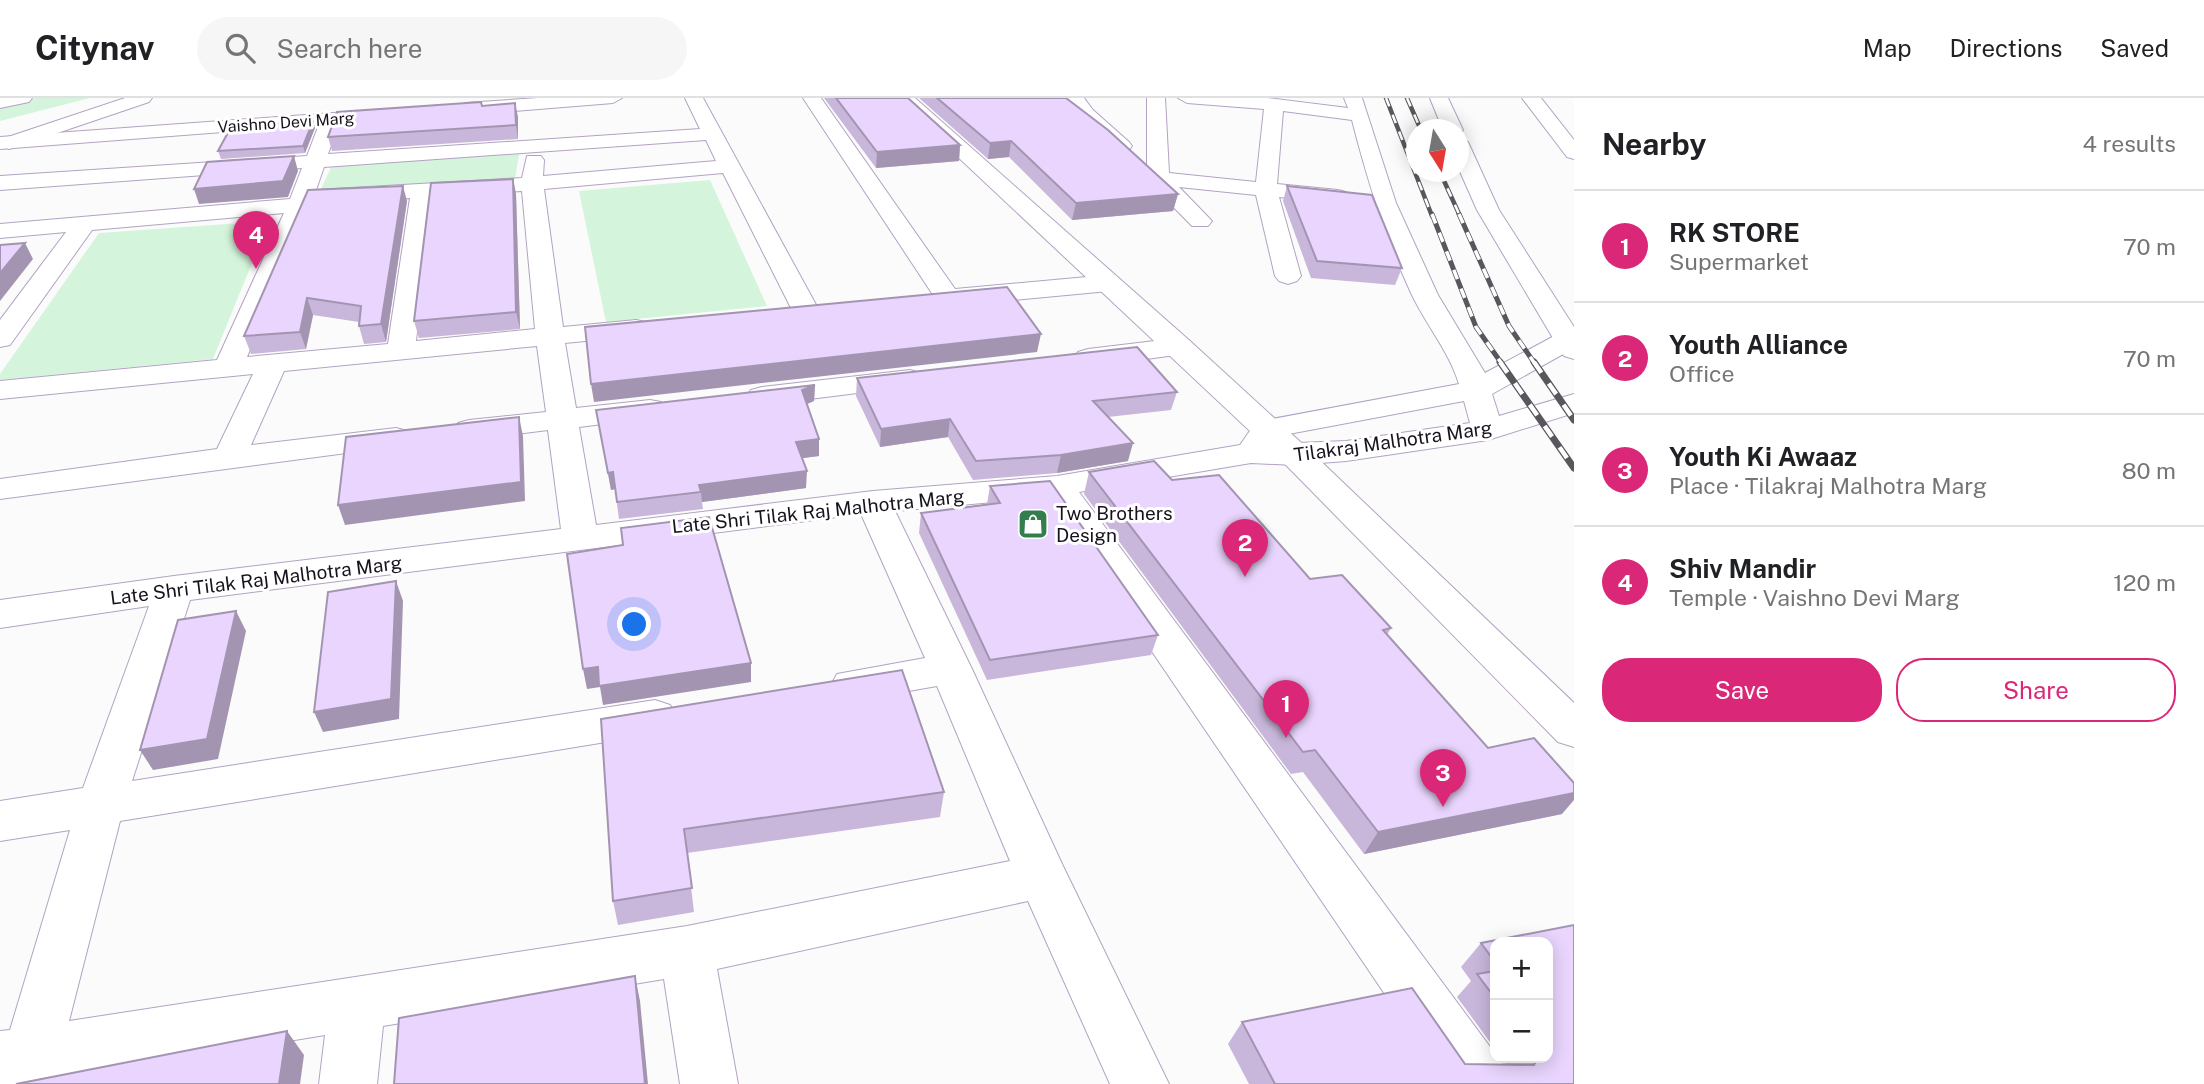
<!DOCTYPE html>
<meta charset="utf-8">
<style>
:root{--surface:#fff;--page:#f6f6f6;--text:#202124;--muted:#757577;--line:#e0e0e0;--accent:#db2777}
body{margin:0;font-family:"Public Sans",sans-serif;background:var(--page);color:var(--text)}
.controls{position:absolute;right:21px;bottom:21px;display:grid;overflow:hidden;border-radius:14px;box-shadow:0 4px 18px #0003}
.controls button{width:63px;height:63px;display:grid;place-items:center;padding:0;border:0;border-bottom:2px solid var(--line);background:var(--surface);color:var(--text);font:35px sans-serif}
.compass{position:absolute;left:1406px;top:21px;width:63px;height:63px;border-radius:50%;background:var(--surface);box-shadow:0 4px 18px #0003;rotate:169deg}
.you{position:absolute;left:635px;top:527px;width:24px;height:24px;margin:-18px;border:5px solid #fff;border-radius:50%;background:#1a73e8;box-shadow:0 0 0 10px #1a73e833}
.badge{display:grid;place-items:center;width:46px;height:46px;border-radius:50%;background:var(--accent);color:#fff;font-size:23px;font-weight:700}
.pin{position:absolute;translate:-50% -58px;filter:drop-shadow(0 2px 4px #0008)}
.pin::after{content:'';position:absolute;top:37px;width:24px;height:21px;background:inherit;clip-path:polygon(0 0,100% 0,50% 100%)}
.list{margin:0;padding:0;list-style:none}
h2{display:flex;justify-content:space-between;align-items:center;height:91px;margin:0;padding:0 28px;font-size:30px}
h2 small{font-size:23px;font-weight:400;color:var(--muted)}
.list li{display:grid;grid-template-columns:46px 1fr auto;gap:21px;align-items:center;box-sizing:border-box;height:112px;padding:0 28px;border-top:2px solid var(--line)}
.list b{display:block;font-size:26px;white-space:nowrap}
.list p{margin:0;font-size:23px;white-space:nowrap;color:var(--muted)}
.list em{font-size:23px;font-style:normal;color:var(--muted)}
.actions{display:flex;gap:14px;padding:21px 28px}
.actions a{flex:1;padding:16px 0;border:2px solid var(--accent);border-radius:28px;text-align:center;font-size:24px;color:var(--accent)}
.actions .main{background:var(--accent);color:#fff}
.icon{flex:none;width:38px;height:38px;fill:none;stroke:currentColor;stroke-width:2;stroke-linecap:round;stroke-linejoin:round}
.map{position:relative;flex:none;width:1574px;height:986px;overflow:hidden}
header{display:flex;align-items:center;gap:42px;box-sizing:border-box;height:98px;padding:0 35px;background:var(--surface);border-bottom:2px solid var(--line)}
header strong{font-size:33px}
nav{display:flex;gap:38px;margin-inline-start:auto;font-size:24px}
.search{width:490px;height:63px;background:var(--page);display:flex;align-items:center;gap:18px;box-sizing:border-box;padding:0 24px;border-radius:38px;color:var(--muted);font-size:26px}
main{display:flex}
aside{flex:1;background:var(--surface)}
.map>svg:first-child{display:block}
</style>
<header>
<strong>Citynav</strong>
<div class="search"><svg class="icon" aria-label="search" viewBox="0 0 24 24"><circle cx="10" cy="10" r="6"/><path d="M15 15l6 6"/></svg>Search here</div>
<nav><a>Map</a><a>Directions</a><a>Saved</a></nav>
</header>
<main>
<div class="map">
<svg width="1574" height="986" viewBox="0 0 1574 986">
<rect width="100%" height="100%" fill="#fbfbfb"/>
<g fill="#d4f5db">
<polygon points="36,0 90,0 0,23 0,8"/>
<polygon points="519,56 515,82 320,93 333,65"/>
<polygon points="710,82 767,208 606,224 579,93"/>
<polygon points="269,123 213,261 0,282 0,276 99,135"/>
</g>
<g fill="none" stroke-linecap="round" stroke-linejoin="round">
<g stroke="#b3a2c2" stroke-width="2">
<g id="street">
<polygon points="0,0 32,0 29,4 0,10"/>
<polygon points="125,0 152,0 149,4 16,49 9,51 0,47 2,41"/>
<path d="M685 0H703L820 214 816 220 806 222 796 220 723 75 544 91 563 229 636 222 646 224 650 230 646 236 636 238 565 245 576 310 650 302 661 304 666 311 661 318 650 320 579 329 596 427 873 393 1057 378 1240 347 1256 324 1459 286C1449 253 1426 227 1411 195 1385 139 1367 81 1352 22L1283 13 1277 86 1338 92 1346 94 1349 99 1346 104 1338 106 1279 99 1301 178 1297 183 1288 186 1279 183 1275 178 1256 97 1179 89 1212 123 1208 128H1192L1150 85 1147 80V0H1165L1169 75 1256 84 1264 11 1187 5 1178 0H1267L1348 10 1344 0H1362L1396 105 1438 197 1485 275 1558 236 1574 235V250L1492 296 1499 318 1574 296V315L1488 342 1346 363 1295 367 1251 365 1079 394 1502 965 1510 986H1446L1047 399 895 413 972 571 1063 768 1169 986H1110L1028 803 717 871 738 986H680L664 881 383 928 377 986H319L325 937 53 982 52 986H0V933L10 932 70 732 0 743V703L83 690 149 508 0 530V502L174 478 561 431 548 332 469 342 458 339 453 332 458 325 469 322 546 314 537 248 284 273 251 347 396 330 407 333 412 340 407 347 0 401V381L217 351 253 276 0 301V283L217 262 284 115 92 132 10 247 0 249V222L66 134 0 140V126L290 101 302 70 0 92V78L307 58 321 21 331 15 341 21 328 56 700 31ZM706 42 716 63 543 78 544 62 541 58H527L522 80 316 92 324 69ZM522 93 535 231 416 243 432 98ZM410 100 388 246 247 259 311 105ZM1464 303 1470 325 1346 343 1273 346 1278 338ZM861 416 925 560 837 576 831 587 837 598 852 603 937 588 1010 763 687 828 69 923 120 723 655 636 670 631 677 619 670 607 655 602 132 683 190 502Z"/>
<polygon points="803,0 821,0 955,191 1109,177 1118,180 1122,185 1118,190 1109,193 948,208 939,206"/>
<polygon points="1066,0 1084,0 1093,12 1129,44 1132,48 1129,52 1115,52 1079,20"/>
<polygon points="1180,240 1190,243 1194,249 1190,255 1088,269 1078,266 1074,260 1078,254 1088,251"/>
<polygon points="910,272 921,275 925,281 921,287 762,307 751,304 747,298 751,292 762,289"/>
</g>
</g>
<g stroke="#b3a2c2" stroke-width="2">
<g id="secondary">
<polygon points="538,0 622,0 613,5 465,17 456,11 465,5"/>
<polygon points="895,0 915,0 1190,243 1307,350 1574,605 1574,649 1558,644 1283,364"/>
<polygon points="1430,0 1448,0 1463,32 1460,36 1458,32 1443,32"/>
<polygon points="1522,0 1541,0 1574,42 1574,61 1567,59"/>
<polygon points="388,11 397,17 395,21 0,51 0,39"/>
<polygon points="1458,38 1468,44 1499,112 1574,229 1574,261 1564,258 1560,252 1477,112 1458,69"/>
</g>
</g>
<use href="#street" fill="#fff" fill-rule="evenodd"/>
<use href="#secondary" fill="#fff" fill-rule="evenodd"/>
<g stroke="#5a565d" stroke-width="4.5">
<g id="rail-far2">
<polyline points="1386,0 1432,118"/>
<polyline points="1407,0 1421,32"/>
<polyline points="1440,74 1460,118"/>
</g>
</g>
<g stroke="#5a565d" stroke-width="5">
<g id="rail-far1">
<polyline points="1432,116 1476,229 1502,266"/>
<polyline points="1459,116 1509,228 1535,266"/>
</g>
</g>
<g stroke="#5a565d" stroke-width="7">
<g id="rail">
<polyline points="1500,264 1574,370"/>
<polyline points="1534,264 1574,322"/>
</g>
</g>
<use href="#rail-far2" stroke="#fff" stroke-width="2.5" stroke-dasharray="9" stroke-linecap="butt"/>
<use href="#rail-far1" stroke="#fff" stroke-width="3.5" stroke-dasharray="10" stroke-linecap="butt"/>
<use href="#rail" stroke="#fff" stroke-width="4.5" stroke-dasharray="13" stroke-linecap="butt"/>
</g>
<g fill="#c8b7da">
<polygon points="824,0 908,0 960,47 959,63 876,70"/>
<polygon points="919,0 1066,0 1178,96 1173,113 1072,122 1009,59 988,61"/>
<polygon points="482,8 518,19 518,41 332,53 328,39"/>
<polygon points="313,23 315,30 305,55 221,61 218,53"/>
<polygon points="513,81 516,96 520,231 419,240 414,223"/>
<polygon points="1287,88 1402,170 1395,187 1311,180 1283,103"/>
<polygon points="407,103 386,244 364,246 359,228 359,224 313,217 306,251 251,256 244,238"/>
<polygon points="857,280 1177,294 1171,312 1108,319 1128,363 1057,375 973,382 948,339 880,349 856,298"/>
<polygon points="815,287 814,303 807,306 819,341 819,358 802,360 806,390 702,404 703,411 619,421 615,391 611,392 596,312"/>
<polygon points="1089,374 1172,382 1310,481 1391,530 1387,537 1488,650 1562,716 1364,756 1303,674 1291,676 1084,396"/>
<polygon points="990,388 1158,537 1151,557 987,582 919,435 921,415 987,406"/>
<polygon points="601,621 944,694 940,719 687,755 694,814 618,827 613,803"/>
<polygon points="1574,827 1574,986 1249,986 1228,946 1242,924 1465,966 1505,966 1501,960 1548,960 1495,844 1495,951 1457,899 1471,883 1461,869 1481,845"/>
</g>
<g fill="#a395b1">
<polygon points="515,5 518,19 518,41 516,27"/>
<polygon points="313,23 315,30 305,55 303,48"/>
<polygon points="1011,43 1009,59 988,61 990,45"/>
<polygon points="960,47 959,63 876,70 877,54"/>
<polygon points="294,58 298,73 288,99 199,106 194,91"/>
<polygon points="513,81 516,96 520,231 516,214"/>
<polygon points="403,88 407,103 386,244 381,226"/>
<polygon points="1178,96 1173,113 1072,122 1076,105"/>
<polygon points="25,145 33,161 0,203 0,175"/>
<polygon points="307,200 313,217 306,251 300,234"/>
<polygon points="1041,236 1037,254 594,304 591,286"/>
<polygon points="815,287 814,303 802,308 802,292"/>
<polygon points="519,319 523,338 525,403 345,427 338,407"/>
<polygon points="950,321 948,339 880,349 881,331"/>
<polygon points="819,341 819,358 796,361 796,344"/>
<polygon points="1133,345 1128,363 1057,375 1061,357"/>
<polygon points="807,373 806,390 702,404 701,394 699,387"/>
<polygon points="613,374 615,391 611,392 608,375"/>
<polygon points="396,483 403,503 399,621 323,634 314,614"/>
<polygon points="236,513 246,533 218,661 153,672 140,652"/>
<polygon points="751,565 751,584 603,607 600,589 587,591 583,571 598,569"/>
<polygon points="1574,695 1574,702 1562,716 1364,756 1378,734"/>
<polygon points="635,878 640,903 648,986 645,986"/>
<polygon points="287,933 304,957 300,986 279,986"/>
</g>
<g fill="#e9d5fd" stroke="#a395b1" stroke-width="2">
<polygon points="836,0 908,0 960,47 877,54"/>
<polygon points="937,0 1066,0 1108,32 1178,96 1076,105 1011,43 990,45"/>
<polygon points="481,4 482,8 515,5 516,27 328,39 337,14"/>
<polygon points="313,23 303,48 218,53 231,29"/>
<polygon points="294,58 283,83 194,91 207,64"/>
<polygon points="513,81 516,214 414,223 431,85"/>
<polygon points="403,88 381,226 359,228 361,208 307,200 300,234 244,238 308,92"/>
<polygon points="1287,88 1372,97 1402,170 1317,163"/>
<polygon points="25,145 0,175 0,147"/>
<polygon points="1007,189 1041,236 591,286 585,229"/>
<polygon points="1137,249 1177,294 1093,303 1133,345 1061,357 976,363 950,321 881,331 857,280"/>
<polygon points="815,287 802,292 819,341 796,344 807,373 699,387 701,394 617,404 613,374 608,375 596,312"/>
<polygon points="519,319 521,384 338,407 346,339"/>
<polygon points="1154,363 1172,382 1219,377 1310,481 1342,477 1391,530 1383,532 1488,650 1534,640 1574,685 1574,695 1378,734 1315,652 1303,654 1089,374"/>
<polygon points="1050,383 1158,537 990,562 921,415 1000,405 990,388"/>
<polygon points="709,419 751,565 599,588 598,569 583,571 567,456 623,447 621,430"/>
<polygon points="396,483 391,601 314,614 328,494"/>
<polygon points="236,513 207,641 140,652 178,522"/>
<polygon points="902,572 944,694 684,731 692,790 613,803 601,621"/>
<polygon points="1574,827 1574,986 1275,986 1242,924 1412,890 1465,966 1534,967 1536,963 1535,960 1548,960 1548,844 1495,844 1495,864 1481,845"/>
<polygon points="1495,873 1495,900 1477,876"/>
<polygon points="635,878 645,986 394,986 399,920"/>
<polygon points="287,933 279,986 16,986"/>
</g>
<defs>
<g id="shop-square" transform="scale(1.575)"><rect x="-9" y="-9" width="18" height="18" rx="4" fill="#327e4c" stroke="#fff"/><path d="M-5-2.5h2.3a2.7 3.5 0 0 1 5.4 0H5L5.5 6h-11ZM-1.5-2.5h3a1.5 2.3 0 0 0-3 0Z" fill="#fff"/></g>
</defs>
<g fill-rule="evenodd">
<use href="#shop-square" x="1033" y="426"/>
</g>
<g text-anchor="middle" stroke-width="6" stroke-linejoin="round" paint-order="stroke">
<g font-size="16" fill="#18121d" stroke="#fff">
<text transform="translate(286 24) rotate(-4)" y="6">Vaishno Devi Marg</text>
</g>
<g font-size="19" fill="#18121d" stroke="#fff">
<text transform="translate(1393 343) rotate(-8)" y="7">Tilakraj Malhotra Marg</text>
<text transform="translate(818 413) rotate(-6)" y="7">Late Shri Tilak Raj Malhotra Marg</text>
<text transform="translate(256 482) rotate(-7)" y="7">Late Shri Tilak Raj Malhotra Marg</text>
</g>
<g font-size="19" fill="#18121d" stroke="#fff" text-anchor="start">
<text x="1056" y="422">Two Brothers<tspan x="1056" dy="22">Design</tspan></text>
</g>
</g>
</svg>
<div class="controls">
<button>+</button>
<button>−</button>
</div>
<svg class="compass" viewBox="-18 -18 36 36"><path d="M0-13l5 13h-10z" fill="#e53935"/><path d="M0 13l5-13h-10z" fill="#757577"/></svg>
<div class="you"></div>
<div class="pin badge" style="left:1286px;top:640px">1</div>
<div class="pin badge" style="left:1245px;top:479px">2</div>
<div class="pin badge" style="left:1443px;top:709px">3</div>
<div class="pin badge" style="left:256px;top:171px">4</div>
</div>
<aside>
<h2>Nearby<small>4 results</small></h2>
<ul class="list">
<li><span class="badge">1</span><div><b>RK STORE</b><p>Supermarket</p></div><em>70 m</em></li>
<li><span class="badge">2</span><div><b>Youth Alliance</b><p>Office</p></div><em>70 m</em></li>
<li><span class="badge">3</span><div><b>Youth Ki Awaaz</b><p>Place · Tilakraj Malhotra Marg</p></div><em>80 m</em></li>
<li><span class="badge">4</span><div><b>Shiv Mandir</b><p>Temple · Vaishno Devi Marg</p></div><em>120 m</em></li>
</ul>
<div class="actions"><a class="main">Save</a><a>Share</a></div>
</aside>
</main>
